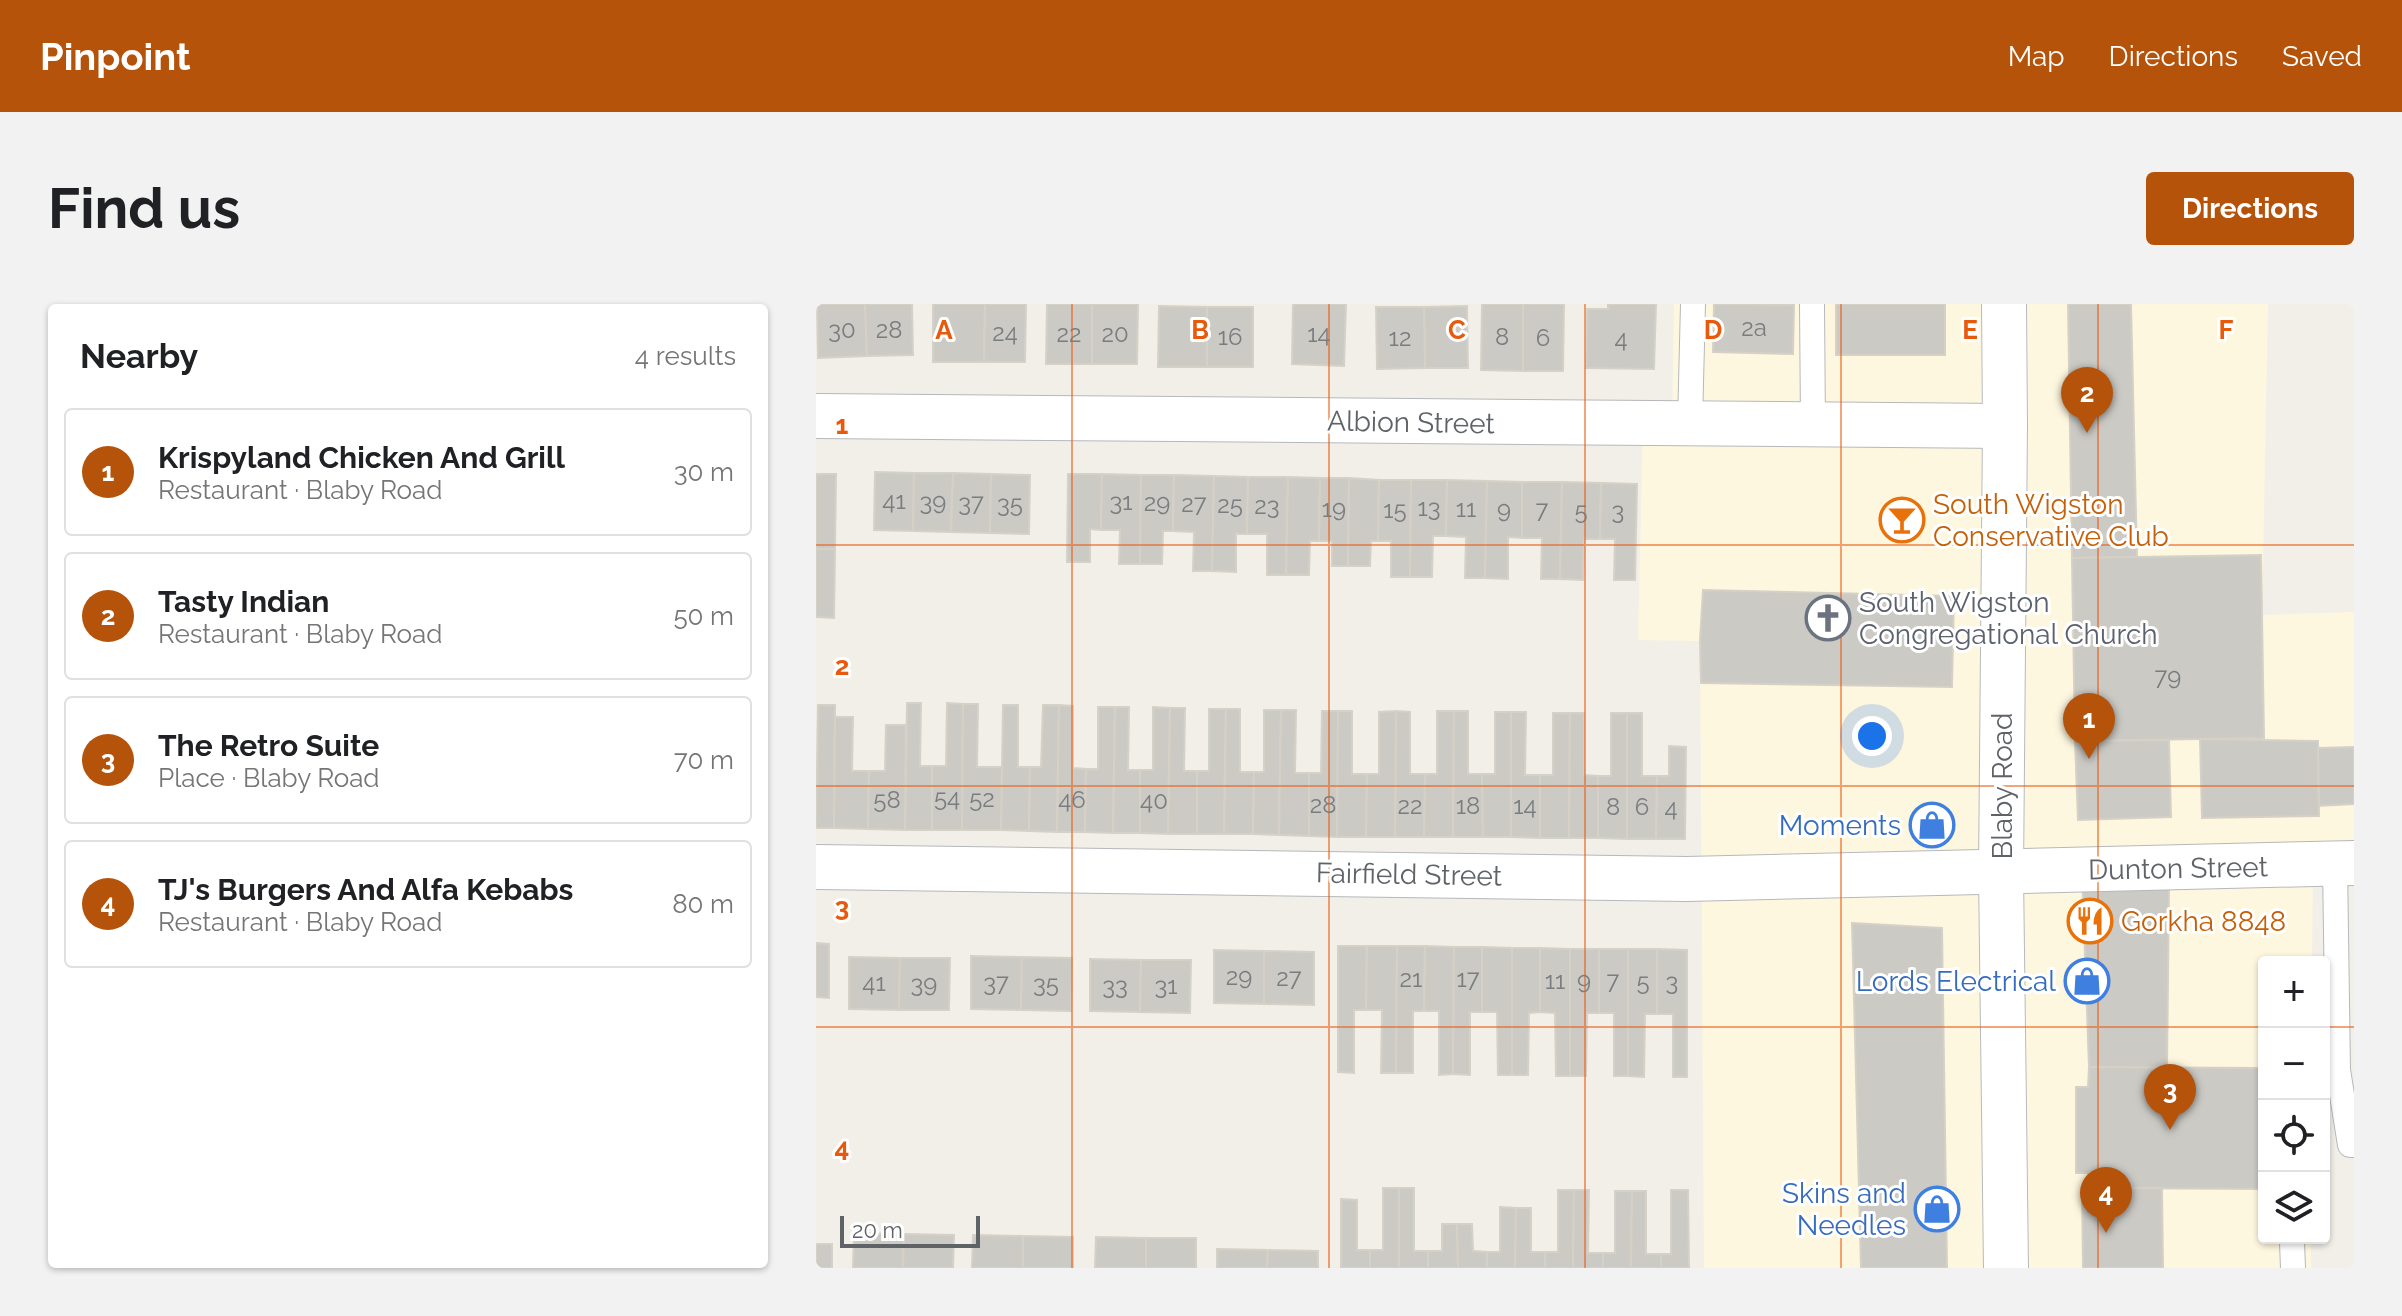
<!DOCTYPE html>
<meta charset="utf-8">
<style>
:root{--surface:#fff;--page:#f2f2f2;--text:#202124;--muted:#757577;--line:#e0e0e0;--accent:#b45309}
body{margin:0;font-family:Raleway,sans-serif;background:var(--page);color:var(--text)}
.controls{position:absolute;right:24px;bottom:24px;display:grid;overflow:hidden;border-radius:8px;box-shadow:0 2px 6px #0004}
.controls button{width:72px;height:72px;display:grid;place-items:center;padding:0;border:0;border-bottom:2px solid var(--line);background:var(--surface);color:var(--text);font:40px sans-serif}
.scale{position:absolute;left:24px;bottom:20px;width:140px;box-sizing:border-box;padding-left:8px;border:4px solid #5f6368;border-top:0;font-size:22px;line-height:28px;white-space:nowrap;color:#5f6368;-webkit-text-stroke:6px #fff;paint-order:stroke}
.you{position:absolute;left:1056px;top:432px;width:28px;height:28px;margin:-20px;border:6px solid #fff;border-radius:50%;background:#1a73e8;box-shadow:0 0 0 12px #1a73e833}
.badge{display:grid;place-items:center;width:52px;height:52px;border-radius:50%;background:var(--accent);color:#fff;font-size:26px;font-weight:700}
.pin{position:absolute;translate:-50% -66px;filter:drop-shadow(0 2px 4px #0008)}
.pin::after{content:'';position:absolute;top:42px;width:28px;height:24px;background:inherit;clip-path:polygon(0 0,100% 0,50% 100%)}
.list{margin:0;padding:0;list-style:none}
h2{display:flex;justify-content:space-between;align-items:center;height:104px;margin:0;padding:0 32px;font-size:34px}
h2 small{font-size:26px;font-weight:400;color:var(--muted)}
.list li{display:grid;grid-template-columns:52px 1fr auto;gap:24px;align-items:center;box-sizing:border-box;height:128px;margin:0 16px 16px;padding:0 16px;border:2px solid var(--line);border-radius:8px}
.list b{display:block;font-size:30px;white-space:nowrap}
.list p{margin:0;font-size:26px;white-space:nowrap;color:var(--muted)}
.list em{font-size:26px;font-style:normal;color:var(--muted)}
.icon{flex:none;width:44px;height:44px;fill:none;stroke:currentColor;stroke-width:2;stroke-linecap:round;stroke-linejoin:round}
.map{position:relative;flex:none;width:1538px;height:964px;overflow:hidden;border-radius:8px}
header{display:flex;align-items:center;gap:48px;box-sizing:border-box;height:112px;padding:0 40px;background:var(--accent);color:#fff}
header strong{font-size:38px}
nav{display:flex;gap:44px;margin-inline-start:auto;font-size:28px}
.intro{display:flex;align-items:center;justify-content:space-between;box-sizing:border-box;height:192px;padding:0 48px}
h1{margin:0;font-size:56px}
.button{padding:20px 36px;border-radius:8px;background:var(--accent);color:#fff;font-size:28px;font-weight:700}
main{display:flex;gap:48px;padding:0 48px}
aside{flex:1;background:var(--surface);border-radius:8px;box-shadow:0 2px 6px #0004}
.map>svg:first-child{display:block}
</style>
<header>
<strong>Pinpoint</strong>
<nav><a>Map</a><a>Directions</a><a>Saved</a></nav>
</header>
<div class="intro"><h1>Find us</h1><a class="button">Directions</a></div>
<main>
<aside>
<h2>Nearby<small>4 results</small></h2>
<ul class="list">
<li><span class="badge">1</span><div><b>Krispyland Chicken And Grill</b><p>Restaurant · Blaby Road</p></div><em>30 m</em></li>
<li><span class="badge">2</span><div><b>Tasty Indian</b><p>Restaurant · Blaby Road</p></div><em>50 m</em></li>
<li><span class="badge">3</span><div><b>The Retro Suite</b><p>Place · Blaby Road</p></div><em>70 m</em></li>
<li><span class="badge">4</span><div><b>TJ's Burgers And Alfa Kebabs</b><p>Restaurant · Blaby Road</p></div><em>80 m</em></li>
</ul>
</aside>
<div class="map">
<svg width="1538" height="964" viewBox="0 0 1538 964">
<rect width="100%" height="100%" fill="#f1efe8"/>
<polygon fill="#fef7e0" points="858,0 1452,0 1446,311 1538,308 1538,559 1497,562 1496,658 1448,658 1448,934 1495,934 1495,964 888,964 884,337 822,336 827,120 856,119"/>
<g fill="#cccac5" stroke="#d6d1c6" stroke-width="2">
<polygon points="1,0 49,0 51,52 2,54"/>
<polygon points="49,0 96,0 97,51 51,52"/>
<polygon points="117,0 169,0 168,58 117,58"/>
<polygon points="169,0 210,0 209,58 168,58"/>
<polygon points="231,0 276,0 276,60 230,60"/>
<polygon points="276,0 322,0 321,60 276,60"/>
<polygon points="477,0 530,0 528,62 476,60"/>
<polygon points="666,0 707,0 707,67 665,66"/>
<polygon points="707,0 748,0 747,67 707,67"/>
<polygon points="792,0 840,0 838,65 770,64 771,5 792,5"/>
<polygon points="898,0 978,1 977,50 897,48"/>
<rect x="1020" y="0" width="109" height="51"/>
<polygon points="1252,0 1315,0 1321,253 1256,254"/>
<polygon points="343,2 391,3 391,63 342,63"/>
<polygon points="651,2 652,64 609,64 608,3"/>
<rect x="391" y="3" width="46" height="60"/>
<polygon points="560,3 608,3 609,64 561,65"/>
<polygon points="59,168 98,169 97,227 58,226"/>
<polygon points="98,169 137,169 135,228 97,227"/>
<polygon points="137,169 175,170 174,229 135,228"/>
<polygon points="0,170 20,170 19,245 0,245"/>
<polygon points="175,170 214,171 213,230 174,229"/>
<polygon points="252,170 286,170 285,226 274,225 274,258 251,258"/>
<polygon points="286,170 325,171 324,260 303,260 304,226 285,226"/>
<polygon points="325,171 358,171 357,227 347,227 346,260 324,260"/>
<polygon points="358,171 398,172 396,267 377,267 378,228 357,227"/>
<polygon points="398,172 432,173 431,230 420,230 420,268 396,267"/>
<polygon points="432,173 472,173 470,271 451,271 451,230 431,230"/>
<polygon points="472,173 504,174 503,237 494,237 493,271 470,271"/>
<polygon points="504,174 533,174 532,262 516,262 516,237 503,237"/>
<polygon points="533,174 563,176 562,237 555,237 554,262 532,262"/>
<polygon points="563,176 595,176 594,273 575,273 575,237 562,237"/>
<polygon points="595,176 631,176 630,232 617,232 616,273 594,273"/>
<polygon points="631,176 671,177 669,274 649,274 650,233 630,232"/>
<polygon points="671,177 706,178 706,234 692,233 692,275 669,274"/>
<polygon points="706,178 746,178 744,275 725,275 726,234 706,234"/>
<polygon points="746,178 785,179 784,235 768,235 767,276 744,275"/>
<polygon points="785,179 821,180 819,276 798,276 799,235 784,235"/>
<polygon points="0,245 19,245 18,314 0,313"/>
<polygon points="1445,251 1448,434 1259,437 1256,254"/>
<polygon points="887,286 1138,292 1136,383 885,379 884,336"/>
<polygon points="91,399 105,399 104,462 116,462 116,526 89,526"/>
<polygon points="131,399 147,400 146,526 116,526 116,462 130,462"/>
<polygon points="147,400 162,400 161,463 187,463 185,526 146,526"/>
<polygon points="2,401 19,401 18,524 0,524"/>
<polygon points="187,401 202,401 202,463 214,463 213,527 185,526"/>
<polygon points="227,401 243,401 241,528 213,527 214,463 225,463"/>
<polygon points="243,401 257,402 257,464 270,465 269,528 241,528"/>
<polygon points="282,403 299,403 297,529 269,528 270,465 282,465"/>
<polygon points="299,403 313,403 312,466 324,466 324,529 297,529"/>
<polygon points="337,403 354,404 352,530 324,529 324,466 337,466"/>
<polygon points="354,404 369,404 368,467 381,467 381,530 352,530"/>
<polygon points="393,405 410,405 408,530 381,530 381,467 393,467"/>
<polygon points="410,405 424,405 424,468 438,468 437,530 408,530"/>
<polygon points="448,406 465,406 463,531 437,530 438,468 448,468"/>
<polygon points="465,406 480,406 479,469 493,469 493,532 463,531"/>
<polygon points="506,407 522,407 521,533 493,532 493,469 505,469"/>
<polygon points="522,407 536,407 536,470 551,470 550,533 521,533"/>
<polygon points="580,407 594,408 594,470 609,470 608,533 579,533"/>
<polygon points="580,407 579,533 550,533 551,470 563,470 563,408"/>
<polygon points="621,407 638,407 637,533 608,533 609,470 621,470"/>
<polygon points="638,407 652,407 652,470 666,470 667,533 637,533"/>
<polygon points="679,408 695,408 695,533 667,533 666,470 679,470"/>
<polygon points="695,408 710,408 709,471 724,471 724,534 695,533"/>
<polygon points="737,409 754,409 753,534 724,534 724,471 737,471"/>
<polygon points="754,409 768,409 768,471 782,472 782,534 753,534"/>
<polygon points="795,409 811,409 811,535 782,534 782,472 795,472"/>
<polygon points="811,409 826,409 826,472 841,472 840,535 811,535"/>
<polygon points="19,413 37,413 36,467 53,467 52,525 18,524"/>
<polygon points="70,421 90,421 89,526 52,525 53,467 69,467"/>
<polygon points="1384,435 1502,437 1503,512 1386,514"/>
<polygon points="1353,436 1355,513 1262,516 1259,437"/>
<polygon points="853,442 870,443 869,535 840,535 841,472 853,472"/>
<polygon points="1538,443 1538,500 1503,502 1502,444"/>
<polygon points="1266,566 1353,585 1351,764 1273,763"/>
<polygon points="1036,619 1126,624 1131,964 1045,964"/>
<polygon points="0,639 13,640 13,694 0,693"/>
<polygon points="522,642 551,642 550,706 538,706 538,769 522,768"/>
<polygon points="551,642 581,642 580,769 565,769 566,706 550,706"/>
<polygon points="581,642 609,642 608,707 597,707 597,769 580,769"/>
<polygon points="609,642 638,643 637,770 623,771 623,707 608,707"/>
<polygon points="638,643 666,643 666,708 654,708 654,771 637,770"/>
<polygon points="666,643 696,644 696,771 682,771 681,708 666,708"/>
<polygon points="696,644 724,644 724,708 713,709 712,771 696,771"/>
<polygon points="724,644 754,645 754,772 740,772 739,709 724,708"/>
<polygon points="754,645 783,645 783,709 771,709 770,772 754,772"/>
<polygon points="783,645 812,645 812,772 798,772 798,709 783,709"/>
<polygon points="812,645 841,645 841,710 829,710 828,773 812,772"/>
<polygon points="841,645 871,646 871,773 857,773 857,710 841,710"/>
<polygon points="398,646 448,647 448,700 398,699"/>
<polygon points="448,647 498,648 498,701 448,700"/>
<polygon points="155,652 206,653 205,706 155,705"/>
<polygon points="33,653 84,654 83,706 33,705"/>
<polygon points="206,653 256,654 255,707 205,706"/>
<polygon points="84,654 134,654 133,706 83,706"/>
<polygon points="274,655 325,656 324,708 274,707"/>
<polygon points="325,656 375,656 374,709 324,708"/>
<polygon points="1273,763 1448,764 1448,885 1273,884 1273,869 1260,869 1260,783 1272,783"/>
<polygon points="567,884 583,884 583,964 554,964 554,946 567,946"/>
<polygon points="583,884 598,884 598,947 612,947 612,964 583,964"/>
<polygon points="1266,884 1346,884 1347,964 1267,964"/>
<polygon points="742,886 758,886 757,964 729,964 729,948 742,948"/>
<polygon points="758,886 773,886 772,949 787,949 787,964 757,964"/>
<polygon points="855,886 872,886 873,964 845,964 845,950 855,950"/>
<polygon points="799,887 816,887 815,964 787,964 787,949 799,949"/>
<polygon points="816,887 830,887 830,950 845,950 845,964 815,964"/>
<polygon points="525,895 541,896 541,946 554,946 554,964 525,964"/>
<polygon points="684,903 700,904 699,964 671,964 671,948 684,948"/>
<polygon points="700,904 715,904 715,948 729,948 729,964 699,964"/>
<polygon points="626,920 641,920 642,964 612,964 612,947 626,947"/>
<polygon points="641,920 656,920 657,947 671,948 671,964 642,964"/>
<polygon points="38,929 88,930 87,964 37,964"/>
<polygon points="88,930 138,931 137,964 87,964"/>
<polygon points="157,931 207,932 207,964 156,964"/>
<polygon points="207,932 257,933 257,964 207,964"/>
<polygon points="280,933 330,934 330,964 279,964"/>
<rect x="330" y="934" width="50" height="30"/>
<rect x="0" y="940" width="16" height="24"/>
<polygon points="401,945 452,946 451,964 401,964"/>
<polygon points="452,946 502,947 502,964 451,964"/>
</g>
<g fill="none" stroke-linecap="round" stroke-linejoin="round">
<g stroke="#b5b8bc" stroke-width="26">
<g id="service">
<polyline points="996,0 997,120"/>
<polyline points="874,119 877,0"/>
<polyline points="1519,560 1522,766 1534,841 1538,841"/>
<polyline points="1476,938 1477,964"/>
</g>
</g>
<g stroke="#b5b8bc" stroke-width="46">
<g id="minor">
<polyline points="0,112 1189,122"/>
<polyline points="0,563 871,575 1538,559"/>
</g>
</g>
<g stroke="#b6babf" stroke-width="46">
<polyline id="secondary" points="1188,0 1189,122 1185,569 1190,964"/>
</g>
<use href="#service" stroke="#fff" stroke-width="24"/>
<use href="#minor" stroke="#fff" stroke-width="44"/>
<use href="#secondary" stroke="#fff" stroke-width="44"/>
</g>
<path fill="none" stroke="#e8590c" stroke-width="2" stroke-opacity="0.55" d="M256 0V964M513 0V964M769 0V964M1025 0V964M1282 0V964M0 241H1538M0 482H1538M0 723H1448M1508 723H1538"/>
<defs>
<g id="bar-ring" transform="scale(2.3)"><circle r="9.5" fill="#fff" stroke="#e8710a" stroke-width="1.5"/><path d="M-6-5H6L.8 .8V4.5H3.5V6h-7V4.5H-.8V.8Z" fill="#e8710a"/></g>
<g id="church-ring" transform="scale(2.3)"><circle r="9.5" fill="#fff" stroke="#6b7280" stroke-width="1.5"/><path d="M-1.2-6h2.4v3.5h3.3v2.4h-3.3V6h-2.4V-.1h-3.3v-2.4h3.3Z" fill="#6b7280"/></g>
<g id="shop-ring" transform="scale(2.3)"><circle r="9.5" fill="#fff" stroke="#3f7fe0" stroke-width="1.5"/><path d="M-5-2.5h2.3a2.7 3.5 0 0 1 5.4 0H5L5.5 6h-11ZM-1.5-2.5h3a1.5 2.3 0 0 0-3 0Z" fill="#3f7fe0"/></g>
<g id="restaurant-ring" transform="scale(2.3)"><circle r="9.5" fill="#fff" stroke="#e8710a" stroke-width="1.5"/><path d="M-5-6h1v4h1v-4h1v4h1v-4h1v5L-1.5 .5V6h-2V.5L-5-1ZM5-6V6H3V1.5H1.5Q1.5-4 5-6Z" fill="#e8710a"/></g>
</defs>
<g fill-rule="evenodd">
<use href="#bar-ring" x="1086" y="216"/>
<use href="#church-ring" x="1012" y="314"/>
<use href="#shop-ring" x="1116" y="521"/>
<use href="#restaurant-ring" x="1274" y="617"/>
<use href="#shop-ring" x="1271" y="677"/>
<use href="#shop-ring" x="1121" y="905"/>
</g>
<g text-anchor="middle" stroke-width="6" stroke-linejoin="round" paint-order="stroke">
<g font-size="24" fill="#7a7d7f">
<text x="938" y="32">2a</text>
<text x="26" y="34">30</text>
<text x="73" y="34">28</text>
<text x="189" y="37">24</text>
<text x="253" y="38">22</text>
<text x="299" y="38">20</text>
<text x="503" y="38">14</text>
<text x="414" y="41">16</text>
<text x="686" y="41">8</text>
<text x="584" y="42">12</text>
<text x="727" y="42">6</text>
<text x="805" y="43">4</text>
<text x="78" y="205">41</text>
<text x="117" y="206">39</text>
<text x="305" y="206">31</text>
<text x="155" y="207">37</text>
<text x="341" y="207">29</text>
<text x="194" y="208">35</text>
<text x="378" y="208">27</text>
<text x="414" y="209">25</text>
<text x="451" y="210">23</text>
<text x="613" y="212">13</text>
<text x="518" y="213">19</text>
<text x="650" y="213">11</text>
<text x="579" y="214">15</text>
<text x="688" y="214">9</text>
<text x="726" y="214">7</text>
<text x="765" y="215">5</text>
<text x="802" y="215">3</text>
<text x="1352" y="381">79</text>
<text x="131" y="502">54</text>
<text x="166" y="503">52</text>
<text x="71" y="504">58</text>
<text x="256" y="504">46</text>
<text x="338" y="505">40</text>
<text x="507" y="509">28</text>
<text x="594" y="510">22</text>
<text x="652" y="510">18</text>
<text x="709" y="510">14</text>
<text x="797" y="511">8</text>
<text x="826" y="511">6</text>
<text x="855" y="512">4</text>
<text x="423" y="681">29</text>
<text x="473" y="682">27</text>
<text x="595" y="683">21</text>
<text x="652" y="683">17</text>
<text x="739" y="685">11</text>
<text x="768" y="685">9</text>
<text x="797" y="685">7</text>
<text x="827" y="686">5</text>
<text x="856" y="686">3</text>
<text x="58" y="687">41</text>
<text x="180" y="687">37</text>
<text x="108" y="688">39</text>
<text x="230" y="688">35</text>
<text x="299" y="690">33</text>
<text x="350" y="690">31</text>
</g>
<g font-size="28" fill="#5f6368" stroke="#fff">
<text transform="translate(595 118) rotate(1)" y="10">Albion Street</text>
<text transform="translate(1186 482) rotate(-90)" y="10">Blaby Road</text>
<text transform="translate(1362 564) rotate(-1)" y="10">Dunton Street</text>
<text transform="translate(593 570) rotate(1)" y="10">Fairfield Street</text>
</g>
<g font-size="28" fill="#c56008" stroke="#fff" text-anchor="start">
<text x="1117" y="210">South Wigston<tspan x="1117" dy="32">Conservative Club</tspan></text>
<text x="1305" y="627">Gorkha 8848</text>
</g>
<g font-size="28" fill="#5b616d" stroke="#fff" text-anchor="start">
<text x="1043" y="308">South Wigston<tspan x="1043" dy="32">Congregational Church</tspan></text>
</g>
<g font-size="28" fill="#366cbe" stroke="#fff" text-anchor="end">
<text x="1085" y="531">Moments</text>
<text x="1240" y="687">Lords Electrical</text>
<text x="1090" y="899">Skins and<tspan x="1090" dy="32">Needles</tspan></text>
</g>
</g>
<g font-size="26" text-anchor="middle" font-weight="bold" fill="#e8590c" stroke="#fff" stroke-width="6" stroke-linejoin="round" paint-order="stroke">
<text x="128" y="35">A</text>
<text x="384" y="35">B</text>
<text x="641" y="35">C</text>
<text x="897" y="35">D</text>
<text x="1154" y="35">E</text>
<text x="1410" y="35">F</text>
<text x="26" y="130">1</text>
<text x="26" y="371">2</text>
<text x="26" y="612">3</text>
<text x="26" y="853">4</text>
</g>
</svg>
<div class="controls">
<button>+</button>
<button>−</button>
<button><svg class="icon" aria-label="locate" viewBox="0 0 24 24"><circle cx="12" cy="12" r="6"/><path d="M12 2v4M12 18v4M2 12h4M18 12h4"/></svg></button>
<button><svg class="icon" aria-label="layers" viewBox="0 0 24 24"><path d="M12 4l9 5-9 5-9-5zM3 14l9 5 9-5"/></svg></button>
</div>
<div class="scale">20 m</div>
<div class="you"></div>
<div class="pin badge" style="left:1273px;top:455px">1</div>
<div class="pin badge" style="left:1271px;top:129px">2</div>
<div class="pin badge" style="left:1354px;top:826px">3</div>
<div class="pin badge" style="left:1290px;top:929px">4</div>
</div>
</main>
